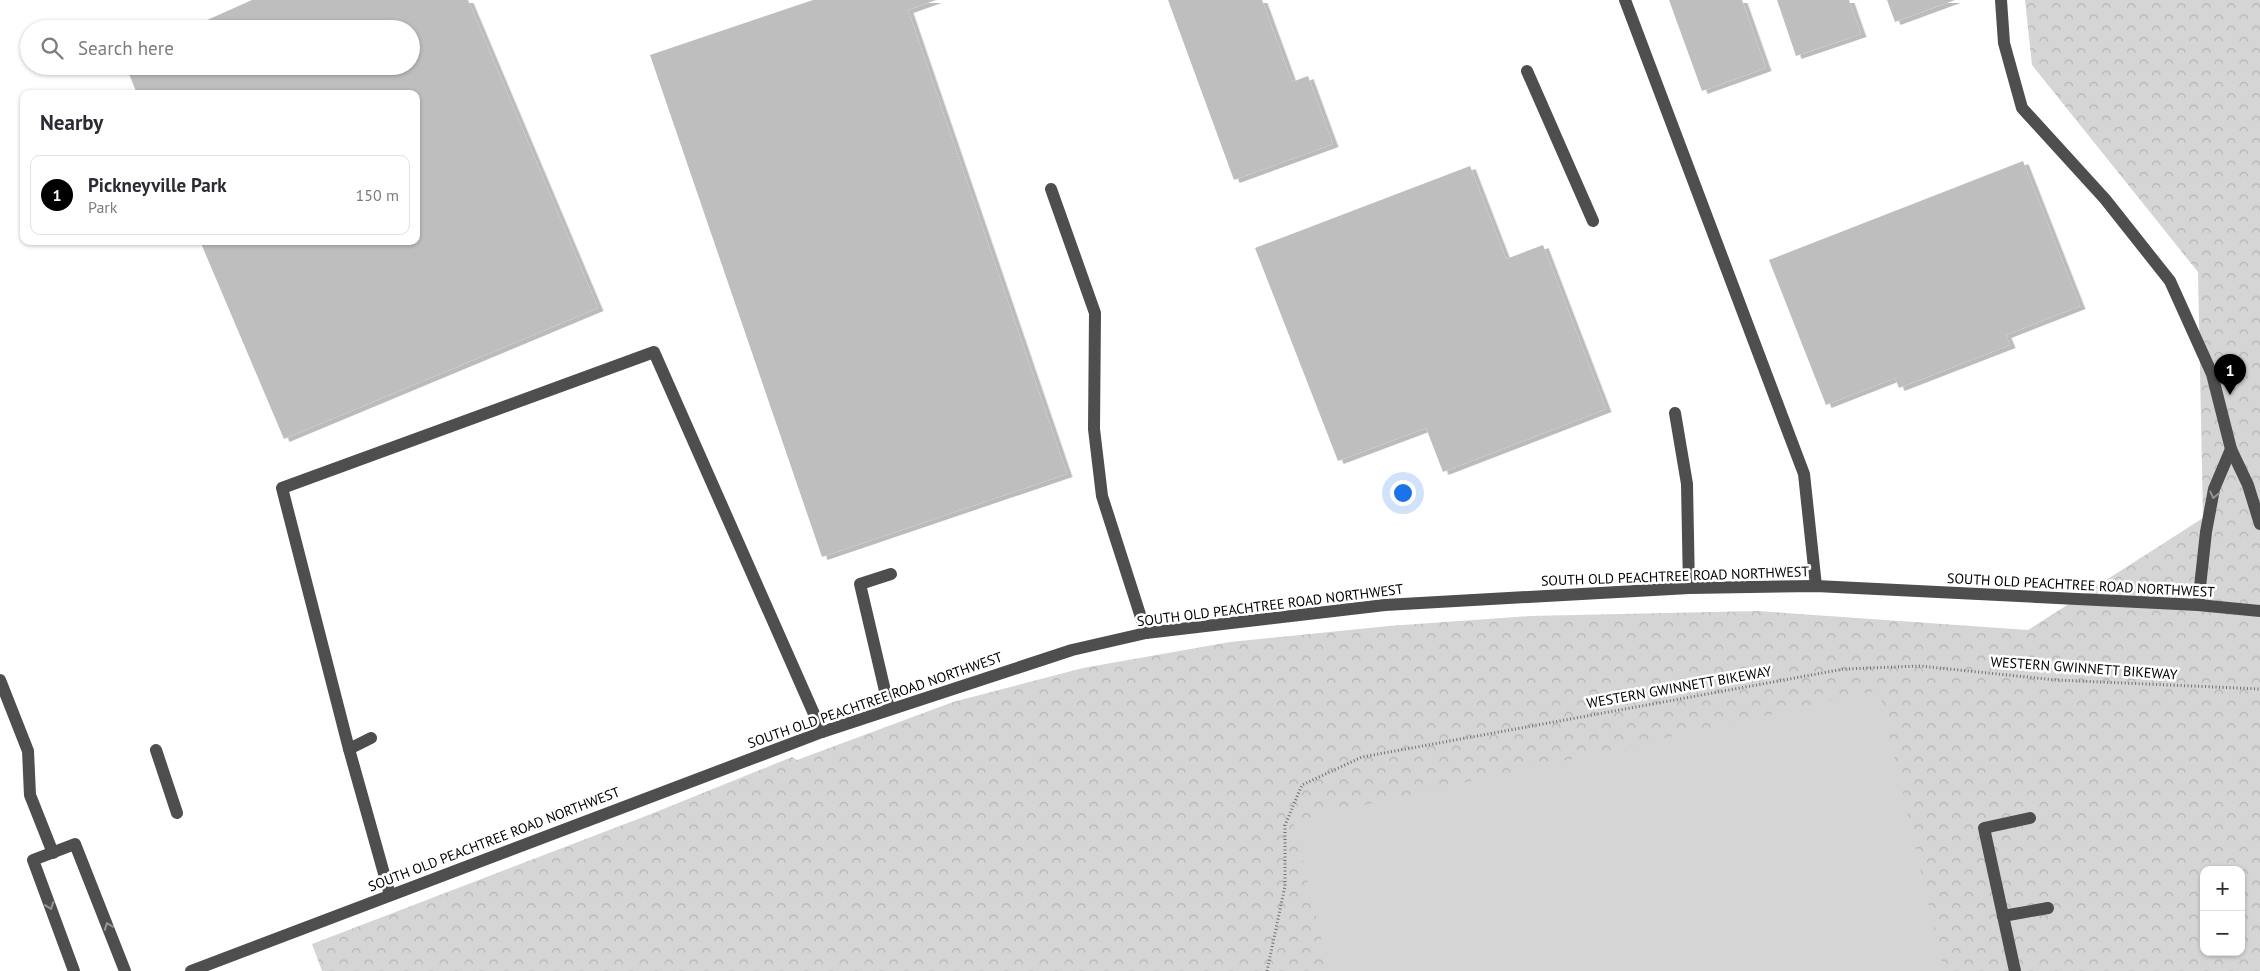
<!DOCTYPE html>
<meta charset="utf-8">
<style>
:root{--surface:#fff;--page:#f7f7f7;--text:#2b2b33;--muted:#7c7c81;--line:#e1e1e2;--accent:#000}
body{margin:0;font-family:"PT Sans",sans-serif;background:var(--page);color:var(--text)}
.controls{position:absolute;right:15px;bottom:15px;display:grid;overflow:hidden;border-radius:10px;box-shadow:0 1px 4px #0004}
.controls button{width:45px;height:45px;display:grid;place-items:center;padding:0;border:0;border-bottom:1px solid var(--line);background:var(--surface);color:var(--text);font:25px sans-serif}
.you{position:absolute;left:1402px;top:492px;width:18px;height:18px;margin:-12px;border:4px solid #fff;border-radius:50%;background:#1a73e8;box-shadow:0 0 0 8px #1a73e833}
.badge{display:grid;place-items:center;width:32px;height:32px;border-radius:50%;background:var(--accent);color:#fff;font-size:16px;font-weight:700}
.pin{position:absolute;translate:-50% -41px;filter:drop-shadow(0 1px 2px #0008)}
.pin::after{content:'';position:absolute;top:26px;width:18px;height:15px;background:inherit;clip-path:polygon(0 0,100% 0,50% 100%)}
.list{margin:0;padding:0;list-style:none}
h2{display:flex;justify-content:space-between;align-items:center;height:65px;margin:0;padding:0 20px;font-size:21px}
h2 small{font-size:16px;font-weight:400;color:var(--muted)}
.list li{display:grid;grid-template-columns:32px 1fr auto;gap:15px;align-items:center;box-sizing:border-box;height:80px;margin:0 10px 10px;padding:0 10px;border:1px solid var(--line);border-radius:10px}
.list b{display:block;font-size:19px;white-space:nowrap}
.list p{margin:0;font-size:16px;white-space:nowrap;color:var(--muted)}
.list em{font-size:16px;font-style:normal;color:var(--muted)}
.icon{flex:none;width:28px;height:28px;fill:none;stroke:currentColor;stroke-width:2;stroke-linecap:round;stroke-linejoin:round}
.map{position:relative;flex:none;width:2260px;height:971px;overflow:hidden}
.search{position:absolute;background:var(--surface);box-shadow:0 1px 4px #0004;left:20px;top:20px;width:400px;height:55px;display:flex;align-items:center;gap:12px;box-sizing:border-box;padding:0 18px;border-radius:28px;color:var(--muted);font-size:19px}
.panel{position:absolute;background:var(--surface);box-shadow:0 1px 4px #0004;left:20px;top:90px;width:400px;height:155px;border-radius:10px}
.map>svg:first-child{display:block}
</style>
<div class="map">
<svg width="2260" height="971" viewBox="0 0 2260 971">
<defs>
<pattern id="park-crowns" width="20" height="18" patternUnits="userSpaceOnUse" patternTransform="scale(1.25)"><rect width="20" height="18" fill="#d5d5d5"/><path d="M2 6a3 3 0 1 1 6 0M12 15a3 3 0 1 1 6 0" fill="none" stroke="#b5b5b5"/></pattern>
<filter id="shadow"><feDropShadow dx="5.5" dy="3" stdDeviation="0" flood-color="#0004"/></filter>
</defs>
<rect width="100%" height="100%" fill="#fff"/>
<path fill="url(#park-crowns)" fill-rule="evenodd" d="M2025 0H2260V971H322L312 944 651 814 792 757 797 760 953 702 1083 668 1230 642 1389 626 1530 616 1758 611 2028 630 2203 518 2198 272 2032 65ZM2204 870H2241V952H2204Z"/>
<polygon fill="#d5d5d5" points="1879,690 1944,971 1329,971 1293,821"/>
<g fill="#bebebe" filter="url(#shadow)">
<polygon points="252,0 468,0 598,308 284,439 200,241 416,241 416,94 137,94 126,66 411,66 411,29 187,29"/>
<polygon points="813,0 936,0 908,10 1067,474 822,557 650,55"/>
<polygon points="1168,0 1262,0 1292,82 1308,76 1333,144 1234,180"/>
<polygon points="1669,0 1742,0 1766,68 1702,91"/>
<polygon points="1777,0 1849,0 1861,34 1796,56"/>
<polygon points="1887,0 1955,0 1895,22"/>
<polygon points="2023,161 2080,306 2006,335 2010,345 1899,388 1895,378 1826,405 1769,260"/>
<polygon points="1470,166 1506,259 1543,245 1606,409 1443,472 1426,428 1338,461 1255,248"/>
</g>
<g fill="none" stroke-linecap="round" stroke-linejoin="round">
<polyline stroke="#707070" stroke-width="3" stroke-dasharray="1 2.5" stroke-linecap="butt" points="1267,971 1285,886 1285,825 1302,785 1362,757 1844,669 1920,666 2056,680 2260,689"/>
<g stroke="#4e4e4e" stroke-width="12">
<polyline points="1625,0 1804,474 1816,586"/>
<polyline points="2001,0 2004,43 2022,108 2105,199 2170,281 2212,374 2231,449 2248,485 2260,524"/>
<polyline points="1527,71 1593,221"/>
<polyline points="1051,189 1095,313 1094,429 1102,496 1146,633"/>
<polyline points="1675,413 1687,484 1689,588"/>
<polyline points="2198,605 2206,532 2214,489 2231,449"/>
<polyline points="0,680 28,751 30,795 53,853"/>
<polyline points="889,708 860,584 891,574"/>
<polyline points="371,738 349,749 390,895"/>
<polyline points="349,749 282,488 654,352 822,732"/>
<polyline points="156,750 177,813"/>
<polyline points="2003,916 2048,908"/>
<polyline points="74,971 33,860 75,844 125,971"/>
<polyline points="191,971 822,732 1072,650 1146,633 1385,605 1689,588 1816,586 2198,605 2260,611"/>
<polyline points="2015,971 1984,828 2030,818"/>
</g>
</g>
<defs><path id="oneway-chevron" d="M-2-3.5L2.5 0L-2 3.5" fill="none" stroke-width="1.6" stroke-linecap="round" stroke-linejoin="round" transform="scale(1.25)"/></defs>
<g stroke="#959595">
<use href="#oneway-chevron" transform="translate(2214 495) rotate(103)"/>
<use href="#oneway-chevron" transform="translate(50 906) rotate(70)"/>
<use href="#oneway-chevron" transform="translate(108 926) rotate(-111)"/>
</g>
<g text-anchor="middle" stroke-width="5" stroke-linejoin="round" paint-order="stroke">
<g font-size="14" fill="#000" stroke="#fff">
<text transform="translate(1675 576) rotate(-2)" y="5">SOUTH OLD PEACHTREE ROAD NORTHWEST</text>
<text transform="translate(2081 585) rotate(3)" y="5">SOUTH OLD PEACHTREE ROAD NORTHWEST</text>
<text transform="translate(1270 605) rotate(-7)" y="5">SOUTH OLD PEACHTREE ROAD NORTHWEST</text>
<text transform="translate(2084 668) rotate(4)" y="5">WESTERN GWINNETT BIKEWAY</text>
<text transform="translate(1679 687) rotate(-10)" y="5">WESTERN GWINNETT BIKEWAY</text>
<text transform="translate(875 700) rotate(-19)" y="5">SOUTH OLD PEACHTREE ROAD NORTHWEST</text>
<text transform="translate(494 839) rotate(-21)" y="5">SOUTH OLD PEACHTREE ROAD NORTHWEST</text>
</g>
</g>
</svg>
<div class="controls">
<button>+</button>
<button>−</button>
</div>
<div class="you"></div>
<div class="pin badge" style="left:2230px;top:395px">1</div>
<div class="search"><svg class="icon" aria-label="search" viewBox="0 0 24 24"><circle cx="10" cy="10" r="6"/><path d="M15 15l6 6"/></svg>Search here</div>
<section class="panel">
<h2>Nearby<small></small></h2>
<ul class="list">
<li><span class="badge">1</span><div><b>Pickneyville Park</b><p>Park</p></div><em>150 m</em></li>
</ul>
</section>
</div>
